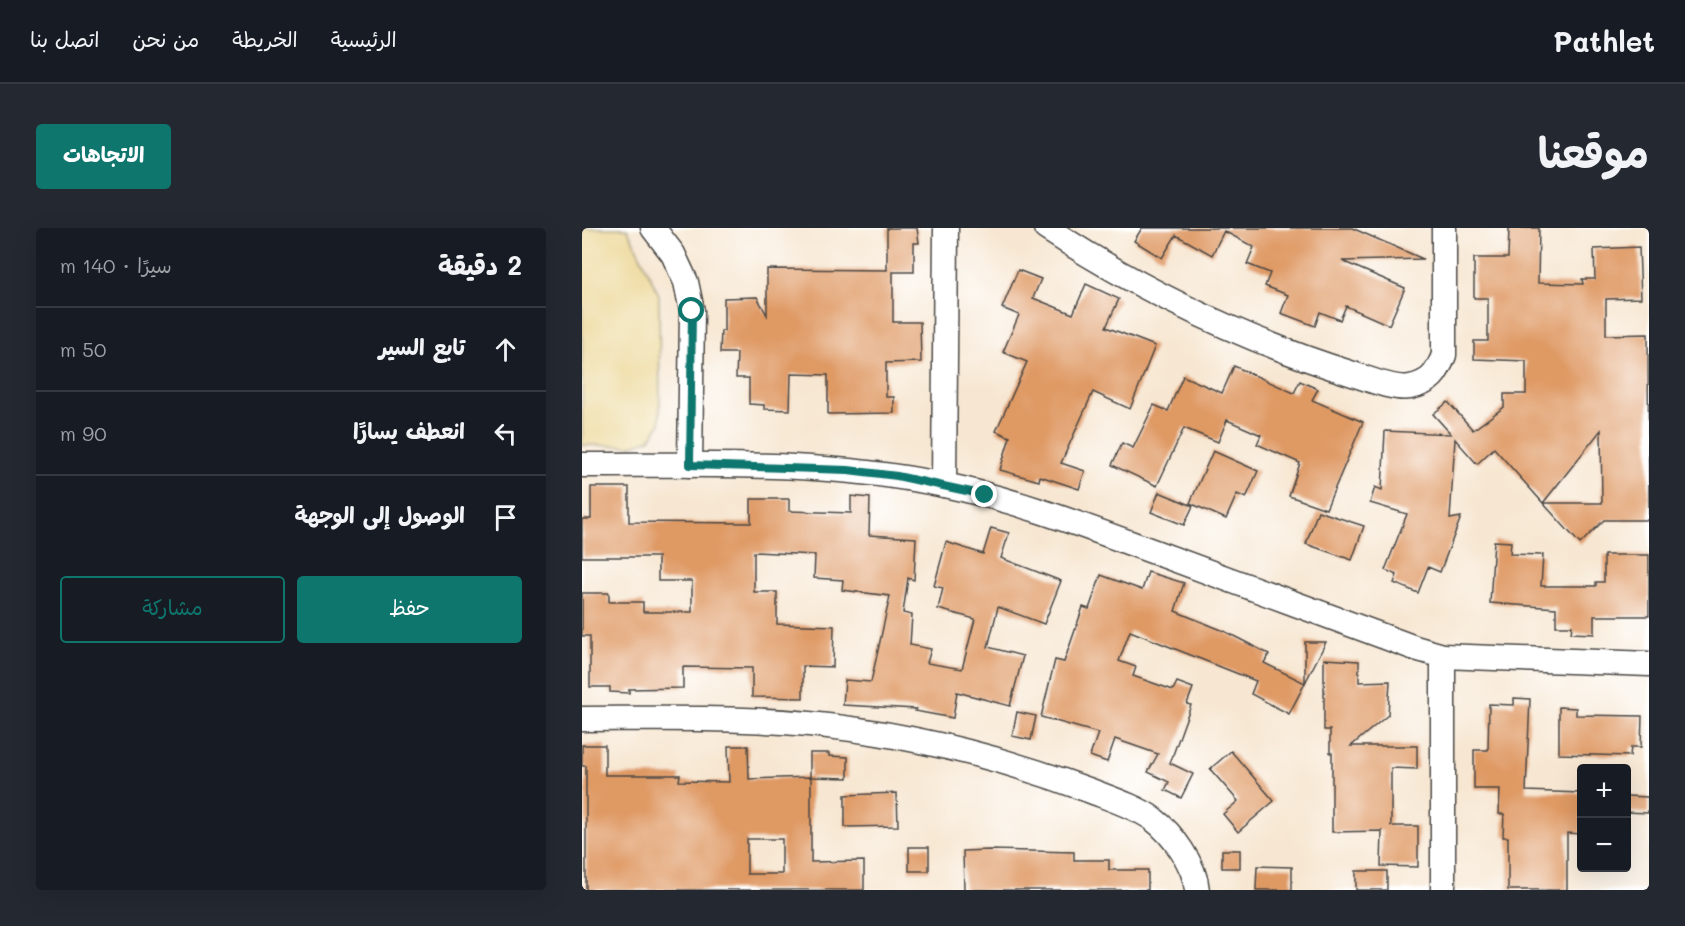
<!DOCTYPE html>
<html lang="ar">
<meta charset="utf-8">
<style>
:root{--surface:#171b24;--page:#242831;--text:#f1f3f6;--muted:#9ea1a6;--line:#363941;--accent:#0f766e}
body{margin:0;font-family:Mali,"Playpen Sans Arabic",sans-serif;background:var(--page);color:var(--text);direction:rtl}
.controls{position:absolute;right:18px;bottom:18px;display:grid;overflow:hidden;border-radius:6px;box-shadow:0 6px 24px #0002}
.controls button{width:54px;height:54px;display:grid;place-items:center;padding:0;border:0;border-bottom:2px solid var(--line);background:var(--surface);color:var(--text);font:30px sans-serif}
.stop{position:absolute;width:18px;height:18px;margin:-14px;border:4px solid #0f766e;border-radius:50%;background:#fff}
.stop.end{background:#0f766e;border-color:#fff;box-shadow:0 2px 6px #0008}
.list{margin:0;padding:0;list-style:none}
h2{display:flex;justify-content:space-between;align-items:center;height:78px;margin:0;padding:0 24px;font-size:26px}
h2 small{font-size:20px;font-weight:400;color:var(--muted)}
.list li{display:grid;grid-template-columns:39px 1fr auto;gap:18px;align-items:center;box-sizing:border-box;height:84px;padding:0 24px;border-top:2px solid var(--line)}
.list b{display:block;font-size:22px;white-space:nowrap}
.list em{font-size:20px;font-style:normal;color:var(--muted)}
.actions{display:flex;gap:12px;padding:18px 24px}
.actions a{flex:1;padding:14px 0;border:2px solid var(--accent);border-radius:6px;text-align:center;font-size:21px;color:var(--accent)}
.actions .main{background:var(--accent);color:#fff}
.icon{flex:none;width:33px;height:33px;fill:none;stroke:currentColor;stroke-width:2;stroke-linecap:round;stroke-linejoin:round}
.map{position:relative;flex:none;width:1067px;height:662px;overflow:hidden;direction:ltr;border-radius:6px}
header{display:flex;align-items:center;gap:36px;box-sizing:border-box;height:84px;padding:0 30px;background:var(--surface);border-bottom:2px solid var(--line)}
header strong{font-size:28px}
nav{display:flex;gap:33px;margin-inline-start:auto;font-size:21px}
.intro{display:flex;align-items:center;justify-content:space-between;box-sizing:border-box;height:144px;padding:0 36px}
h1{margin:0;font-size:42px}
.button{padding:15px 27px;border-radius:6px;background:var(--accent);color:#fff;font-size:21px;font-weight:700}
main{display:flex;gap:36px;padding:0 36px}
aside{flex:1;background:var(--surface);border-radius:6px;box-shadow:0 6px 24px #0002}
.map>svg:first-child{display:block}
</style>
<header>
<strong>Pathlet</strong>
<nav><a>الرئيسية</a><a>الخريطة</a><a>من نحن</a><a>اتصل بنا</a></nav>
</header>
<div class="intro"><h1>موقعنا</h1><a class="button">الاتجاهات</a></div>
<main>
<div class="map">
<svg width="1067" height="662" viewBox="0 0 1067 662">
<rect width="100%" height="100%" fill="#fff"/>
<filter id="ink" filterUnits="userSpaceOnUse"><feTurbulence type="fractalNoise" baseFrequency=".0167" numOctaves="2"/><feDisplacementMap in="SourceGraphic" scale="12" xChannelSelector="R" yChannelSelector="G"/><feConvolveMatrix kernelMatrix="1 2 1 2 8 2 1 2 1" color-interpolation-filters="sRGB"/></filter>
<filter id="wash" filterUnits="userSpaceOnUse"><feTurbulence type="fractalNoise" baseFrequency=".008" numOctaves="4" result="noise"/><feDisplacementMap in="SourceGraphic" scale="24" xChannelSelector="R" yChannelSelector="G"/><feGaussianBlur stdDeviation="1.35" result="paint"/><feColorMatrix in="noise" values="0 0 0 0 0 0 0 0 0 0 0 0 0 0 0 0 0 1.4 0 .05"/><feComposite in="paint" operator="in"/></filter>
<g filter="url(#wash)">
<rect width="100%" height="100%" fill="#f7e7d2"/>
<polygon fill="#eeda9e" stroke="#8c8264" stroke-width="1.5" points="0,0 45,0 77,67 78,196 68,211 49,218 0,217"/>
<g id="blocks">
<g fill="#df9964" fill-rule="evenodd">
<polygon points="305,0 335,0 337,15 332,15 332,44 311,44 311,94 338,94 339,134 304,135 304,169 312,169 312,185 246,186 246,147 209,146 208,182 182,181 182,177 167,176 167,150 154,150 155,125 138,125 139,103 142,103 142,70 175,69 185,87 185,41 305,42"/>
<polygon points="560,0 770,0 841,31 760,33 823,60 807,97 764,78 758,92 738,84 733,98 699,85 706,67 683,58 688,45 665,36 672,19 642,3 630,27 594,7 580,30 552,13"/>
<polygon points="927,0 957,0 956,55 1001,56 1000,51 1013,51 1012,21 1057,19 1059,70 1024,71 1024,107 1066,106 1067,292 1022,292 998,316 961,275 1020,275 1019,202 961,275 912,220 895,236 873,211 868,291 879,289 858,344 846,339 836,365 812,355 815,347 803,342 825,286 788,275 793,259 800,262 803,203 869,206 851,186 866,174 891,202 922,179 922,166 944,166 944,133 892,131 892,113 906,113 906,70 892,70 892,30 926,30"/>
<polygon points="436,42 459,51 451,70 491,86 504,56 537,71 524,99 573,118 548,181 511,164 479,235 503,243 497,261 458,248 457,253 418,242 428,209 414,203 445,134 421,124 437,87 420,80"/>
<polygon points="652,138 712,165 718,153 736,161 730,172 781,194 744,281 707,268 718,235 675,216 679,207 645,192 636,214 602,200 575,258 530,237 540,215 551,220 572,177 586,183 601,148 640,165"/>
<polygon points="631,223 676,243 664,270 655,266 644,291 608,275"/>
<polygon points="9,259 47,259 47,294 169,295 169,271 207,271 207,283 269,285 269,268 288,270 287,307 334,310 332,352 326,350 321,385 330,387 328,417 349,421 345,435 380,441 393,391 356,381 361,360 352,358 364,314 401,326 409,300 427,305 419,330 479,353 462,396 416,379 406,419 441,428 428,478 375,464 371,490 333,483 334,481 261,477 263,452 289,454 308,368 260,362 261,352 232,350 233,327 172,324 172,364 195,364 195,396 252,398 251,439 221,438 221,470 170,469 170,440 101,439 101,460 47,461 47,465 28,464 28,459 8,459 8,408 0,408 0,365 27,365 27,374 61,374 61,384 110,384 110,353 76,353 76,329 0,329 0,291 9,291"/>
<polygon points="577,264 611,278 602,297 569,284"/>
<polygon points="736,283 782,298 770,332 724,316"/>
<polygon points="912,313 929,314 928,326 961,327 959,358 1014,358 1014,354 1022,354 1022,327 1067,327 1067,388 1012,388 1012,406 989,405 990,398 974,398 974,380 908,375"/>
<polygon points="566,344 602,355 593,383 642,403 687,426 682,435 723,455 707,486 669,466 674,453 548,403 537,433 554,439 551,448 591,462 595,454 611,460 605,476 609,477 588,535 611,546 599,570 583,562 587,554 566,544 576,526 533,511 525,534 508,528 516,505 459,489 473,432 482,434 501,379 507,381 519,347 560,362"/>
<polygon points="723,414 744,414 723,455"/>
<polygon points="742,431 777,433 777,454 808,453 806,487 769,518 835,518 835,541 809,540 809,598 836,598 836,639 799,638 800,603 750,604 750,525 748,525 748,502 742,502"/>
<polygon points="932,470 948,471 944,563 999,565 999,606 985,605 985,662 926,662 926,609 921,609 922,586 917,586 918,561 892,561 892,522 906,522 907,476 932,477"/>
<polygon points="977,479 994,480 994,487 1060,488 1059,519 1049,519 1048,528 977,526"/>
<polygon points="435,484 454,488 449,512 430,508"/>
<path d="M0 517H23V547H98L97 553 147 554 146 518H166L167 551 229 549V634L282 633V662H4V538H0ZM165 611H200V646H165Z"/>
<polygon points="649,523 692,573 656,604 641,586 656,573 628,541"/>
<polygon points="228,525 247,525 247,528 266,529 266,550 228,549"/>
<polygon points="315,565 316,598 263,599 263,567"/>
<polygon points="1044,568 1066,569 1066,585 1044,584"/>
<rect x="327" y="619" width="20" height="24"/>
<polygon points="407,622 492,624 492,632 527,632 527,642 566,642 566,662 382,662 381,623"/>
<rect x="640" y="622" width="18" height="18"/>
<polygon points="675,638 710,639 710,662 674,662"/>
<rect x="774" y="643" width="31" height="19"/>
</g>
</g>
</g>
<g filter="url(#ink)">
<use href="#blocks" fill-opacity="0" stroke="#4a4744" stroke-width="1.5"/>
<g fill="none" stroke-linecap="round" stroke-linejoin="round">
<g stroke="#4a4744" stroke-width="27">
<g id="street">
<polyline points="71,0 91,26 104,54 110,83 108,237"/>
<path d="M464 0C560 63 662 112 771 146 786 151 813 162 828 159 849 155 855 145 862 127V0"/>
<path d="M0 237C120 237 243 232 362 257 436 272 507 300 578 326 663 357 748 389 833 420L861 428 1067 436"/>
<polyline points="362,257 364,0"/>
<polyline points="861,428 861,662"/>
<path d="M0 491C75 491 152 489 227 496 323 505 418 529 509 563 527 570 555 579 571 591 591 606 613 637 615 662"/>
</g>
</g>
<use href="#street" stroke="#fff" stroke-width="24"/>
</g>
</g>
<g fill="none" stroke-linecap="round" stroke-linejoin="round" filter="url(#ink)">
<polyline stroke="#0f766e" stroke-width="8" points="110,83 108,237 266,242 315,248 403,267"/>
</g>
</svg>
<div class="controls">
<button>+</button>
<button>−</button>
</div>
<div class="stop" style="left:110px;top:83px"></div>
<div class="stop end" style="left:403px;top:267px"></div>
</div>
<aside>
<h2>2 دقيقة<small>سيرًا · 140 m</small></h2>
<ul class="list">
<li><svg class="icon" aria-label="ahead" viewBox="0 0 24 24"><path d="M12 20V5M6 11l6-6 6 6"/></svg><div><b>تابع السير</b></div><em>50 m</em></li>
<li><svg class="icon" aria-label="left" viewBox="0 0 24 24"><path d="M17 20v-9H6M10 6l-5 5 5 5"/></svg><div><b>انعطف يسارًا</b></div><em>90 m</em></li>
<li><svg class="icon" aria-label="arrive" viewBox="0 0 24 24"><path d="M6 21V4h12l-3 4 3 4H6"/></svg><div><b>الوصول إلى الوجهة</b></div></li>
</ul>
<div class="actions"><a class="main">حفظ</a><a>مشاركة</a></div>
</aside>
</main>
